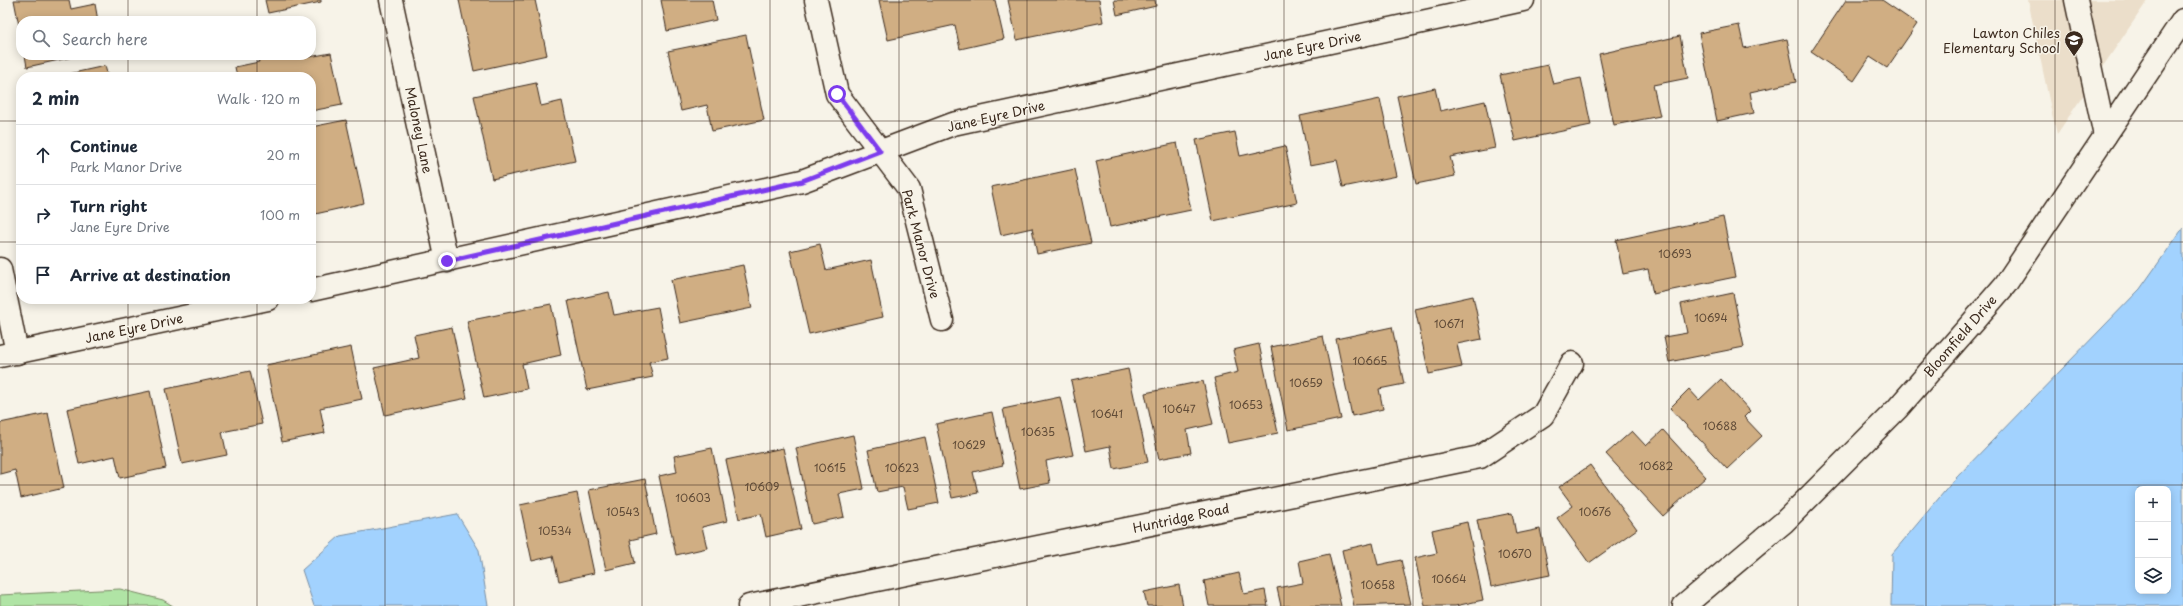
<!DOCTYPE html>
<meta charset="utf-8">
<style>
:root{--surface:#fff;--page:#f6f6f7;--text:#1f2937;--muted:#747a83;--line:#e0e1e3}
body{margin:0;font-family:"Playpen Sans",sans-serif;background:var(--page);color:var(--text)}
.controls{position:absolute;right:12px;bottom:12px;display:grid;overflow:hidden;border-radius:8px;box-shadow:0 2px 10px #0003}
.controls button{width:36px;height:36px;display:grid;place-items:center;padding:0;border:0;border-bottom:1px solid var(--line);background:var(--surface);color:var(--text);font:20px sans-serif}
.stop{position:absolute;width:12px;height:12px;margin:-9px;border:3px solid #7c3aed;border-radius:50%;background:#fff}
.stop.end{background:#7c3aed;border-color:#fff;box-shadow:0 1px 4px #0008}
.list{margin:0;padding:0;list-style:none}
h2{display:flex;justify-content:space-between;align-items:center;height:52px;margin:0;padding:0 16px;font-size:17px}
h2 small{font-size:13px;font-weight:400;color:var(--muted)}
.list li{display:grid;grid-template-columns:26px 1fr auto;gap:12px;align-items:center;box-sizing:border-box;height:60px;padding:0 16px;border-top:1px solid var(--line)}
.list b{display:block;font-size:15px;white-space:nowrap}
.list p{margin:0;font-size:13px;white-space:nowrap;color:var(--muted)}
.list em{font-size:13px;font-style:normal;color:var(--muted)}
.icon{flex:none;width:22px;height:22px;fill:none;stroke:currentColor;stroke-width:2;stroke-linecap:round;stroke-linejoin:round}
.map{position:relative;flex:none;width:2183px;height:606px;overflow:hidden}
.search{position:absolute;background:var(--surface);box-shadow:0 2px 10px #0003;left:16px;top:16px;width:300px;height:44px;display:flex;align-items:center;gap:10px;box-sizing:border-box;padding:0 14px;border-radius:16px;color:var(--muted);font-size:15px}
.panel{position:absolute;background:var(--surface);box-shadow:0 2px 10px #0003;left:16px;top:72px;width:300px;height:232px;border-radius:16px}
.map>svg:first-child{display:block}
</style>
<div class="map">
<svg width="2183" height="606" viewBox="0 0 2183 606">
<rect width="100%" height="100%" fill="#f7f3e8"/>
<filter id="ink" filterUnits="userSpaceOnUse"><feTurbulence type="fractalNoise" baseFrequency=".025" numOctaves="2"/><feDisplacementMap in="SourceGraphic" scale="8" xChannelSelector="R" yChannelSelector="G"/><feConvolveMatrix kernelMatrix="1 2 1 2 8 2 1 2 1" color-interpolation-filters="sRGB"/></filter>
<g filter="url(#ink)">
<polygon fill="#ebdeca" points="2028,0 2148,0 2057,134 2052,114"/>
<polygon fill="#b0e4a5" stroke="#768762" points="120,589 163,600 173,606 0,606 0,595"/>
<g fill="#a2d2fe" stroke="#798fa4" fill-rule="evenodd">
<path d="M2183 228V606H1891L1892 554 1955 479 2140 289ZM2138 489H2168V591H2138Z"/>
<polygon points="457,514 479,550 488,606 314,606 302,570 340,536"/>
</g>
<g fill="#d0ae83" stroke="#3b2a1e">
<polygon points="14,0 69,0 71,9 95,4 98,21 21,21 21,36"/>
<polygon points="265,0 321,0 321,2 268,13"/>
<polygon points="459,0 535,0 547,55 474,71"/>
<polygon points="661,0 712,0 716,20 667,31"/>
<polygon points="879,0 995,0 1004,39 960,49 955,25 888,40"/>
<polygon points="1008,0 1099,0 1103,22 1017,40"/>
<polygon points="1114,0 1155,0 1156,6 1117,15"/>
<polygon points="1846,0 1882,0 1917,24 1887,68 1870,57 1854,81 1811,52"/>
<polygon points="1739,25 1744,48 1787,39 1796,82 1750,92 1754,113 1717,121 1699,33"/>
<polygon points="746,35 764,120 712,131 707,105 681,111 668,51"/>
<polygon points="1680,36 1688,78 1653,85 1660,116 1614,125 1599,54"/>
<polygon points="331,53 342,105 311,111 311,77 237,77 235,67 259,62 257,55 309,55 309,57"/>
<polygon points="25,55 82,55 27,67"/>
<polygon points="1548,65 1553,84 1581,78 1591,125 1515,141 1500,75"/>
<polygon points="105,66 108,77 55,77"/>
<polygon points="536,83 541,106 562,101 575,161 492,179 474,96"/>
<polygon points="1435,88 1440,111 1485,101 1495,148 1450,157 1455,176 1416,184 1397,96"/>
<polygon points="1380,99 1397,176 1343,187 1337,160 1310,165 1300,116"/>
<polygon points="346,120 364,203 311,215 311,127"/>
<polygon points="1235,132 1240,156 1285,146 1297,203 1213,221 1196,140"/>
<polygon points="1177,143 1191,210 1110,227 1096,161"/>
<polygon points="1075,169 1091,243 1037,254 1032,228 1001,235 991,187"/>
<polygon points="1723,217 1735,277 1653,294 1648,269 1623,274 1616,240"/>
<polygon points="820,244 826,270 871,260 883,317 809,334 790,251"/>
<polygon points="743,265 752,308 680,323 671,280"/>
<polygon points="609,292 614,315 658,307 668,358 649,362 653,377 587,390 568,301"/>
<polygon points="1733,293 1744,347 1669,362 1664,337 1687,333 1681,304"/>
<polygon points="1473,296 1482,339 1457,344 1462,367 1429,374 1415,309"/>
<polygon points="551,304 561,355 522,364 527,389 484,398 467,321"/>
<polygon points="452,327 467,398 385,415 374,368 419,358 414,335"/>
<polygon points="1392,327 1404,384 1379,389 1383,409 1352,416 1336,339"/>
<polygon points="1323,336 1341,419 1288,430 1271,347"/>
<polygon points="1259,344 1278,433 1228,443 1214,378 1238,372 1233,350"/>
<polygon points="351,347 362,399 320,408 325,433 282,442 266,365"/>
<polygon points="1128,369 1148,462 1114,469 1110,446 1086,451 1071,381"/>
<polygon points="250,371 262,424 222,432 227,455 182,464 166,389"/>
<polygon points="1721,379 1750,411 1744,417 1762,436 1727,469 1670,408 1689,389 1699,400"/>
<polygon points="1203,381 1213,424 1187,430 1191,453 1159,459 1145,393"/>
<polygon points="150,391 166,468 120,478 115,456 79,464 67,409"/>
<polygon points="1060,397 1073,455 1046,461 1050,483 1020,489 1003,409"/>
<polygon points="992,412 1003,465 973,472 978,493 952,498 936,424"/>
<polygon points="48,413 64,488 21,498 15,470 0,474 0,423"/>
<polygon points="1663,430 1706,477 1663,516 1606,454 1632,431 1646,446"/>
<polygon points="853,435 864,489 839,494 844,517 812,524 796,448"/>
<polygon points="925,437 939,503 908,509 903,487 877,492 868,450"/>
<polygon points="712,448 727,521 702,527 707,548 676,555 659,476 677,472 674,456"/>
<polygon points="783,448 801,529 766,537 761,514 739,519 726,460"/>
<polygon points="1590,465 1637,529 1589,563 1557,518 1573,506 1559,487"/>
<polygon points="645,479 656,534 630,540 635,563 606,570 589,490"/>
<polygon points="577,493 594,573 559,581 553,556 532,561 520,505"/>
<polygon points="1512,513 1516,534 1540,529 1550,575 1491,587 1477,520"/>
<polygon points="1467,522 1483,600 1455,606 1425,606 1415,558 1437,553 1432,530"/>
<polygon points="1373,543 1378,565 1401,560 1411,604 1354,606 1342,550"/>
<polygon points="1329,554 1341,606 1281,606 1277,588 1303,583 1299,561"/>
<polygon points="1239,573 1244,594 1265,590 1268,606 1209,606 1204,581"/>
<polygon points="1179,585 1183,606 1147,606 1144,592"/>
</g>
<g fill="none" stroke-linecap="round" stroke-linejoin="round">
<g stroke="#3b2a1e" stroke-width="25">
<g id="minor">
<polyline points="391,0 447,261"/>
<polyline points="816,0 837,94 909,189 942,320"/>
<polyline points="2076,0 2105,136"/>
<polyline points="0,269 17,353"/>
<polyline points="311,290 802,181 953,124 1523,0"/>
<polyline points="0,356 268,299"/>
<polyline points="749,606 1480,457 1543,415 1572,363"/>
<polyline points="1684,606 1784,522 1897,409 2005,285 2183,20"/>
</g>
</g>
<use href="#minor" stroke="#f7f3e8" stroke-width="22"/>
</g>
</g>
<g fill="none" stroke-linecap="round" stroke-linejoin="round" filter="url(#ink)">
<polyline stroke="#7c3aed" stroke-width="5" points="447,261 802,181 880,151 837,94"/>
</g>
<path fill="none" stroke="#3b2a1e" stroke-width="1" stroke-opacity="0.55" d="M128 0V21M257 0V21M385 0V606M514 0V606M642 0V606M770 0V606M899 0V606M1027 0V606M1156 0V606M1284 0V606M1413 0V606M1541 0V606M1669 0V606M1798 0V606M1926 0V606M2055 0V606M128 55V77M257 55V77M0 121H21M311 121H2183M0 242H21M311 242H2183M128 299V606M257 299V606M0 364H2183M0 485H2183"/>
<defs>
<g id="school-pin" transform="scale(1)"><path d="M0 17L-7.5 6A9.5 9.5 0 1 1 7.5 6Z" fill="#3b2a1e" stroke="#f7f3e8"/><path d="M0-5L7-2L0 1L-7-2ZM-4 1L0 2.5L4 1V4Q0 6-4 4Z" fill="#fff"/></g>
</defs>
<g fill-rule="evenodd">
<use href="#school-pin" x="2074" y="40"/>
</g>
<g text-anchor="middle" stroke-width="3" stroke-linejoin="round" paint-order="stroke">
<g font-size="11" fill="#604b37">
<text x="1675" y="258">10693</text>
<text x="1711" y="322">10694</text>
<text x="1449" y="328">10671</text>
<text x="1370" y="365">10665</text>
<text x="1306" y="387">10659</text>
<text x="1246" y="409">10653</text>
<text x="1179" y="413">10647</text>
<text x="1107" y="418">10641</text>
<text x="1720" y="430">10688</text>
<text x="1038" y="436">10635</text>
<text x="969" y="449">10629</text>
<text x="1656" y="470">10682</text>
<text x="830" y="472">10615</text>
<text x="902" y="472">10623</text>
<text x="762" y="491">10609</text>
<text x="693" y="502">10603</text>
<text x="623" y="516">10543</text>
<text x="1595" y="516">10676</text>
<text x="555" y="535">10534</text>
<text x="1515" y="558">10670</text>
<text x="1449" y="583">10664</text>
<text x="1378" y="589">10658</text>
</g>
<g font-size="13" fill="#3b2a1e" stroke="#f7f3e8" text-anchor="end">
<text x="2060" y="38">Lawton Chiles<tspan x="2060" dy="15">Elementary School</tspan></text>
</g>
<g font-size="13" fill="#3b2a1e" stroke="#f7f3e8">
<text transform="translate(1312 46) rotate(-12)" y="5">Jane Eyre Drive</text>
<text transform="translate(996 116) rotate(-13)" y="5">Jane Eyre Drive</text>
<text transform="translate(419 130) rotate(78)" y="5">Maloney Lane</text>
<text transform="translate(921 244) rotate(75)" y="5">Park Manor Drive</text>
<text transform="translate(134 328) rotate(-12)" y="5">Jane Eyre Drive</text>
<text transform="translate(1960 336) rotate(-49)" y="5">Bloomfield Drive</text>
<text transform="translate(1181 518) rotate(-12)" y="5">Huntridge Road</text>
</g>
</g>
</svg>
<div class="controls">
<button>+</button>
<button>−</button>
<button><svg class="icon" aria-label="layers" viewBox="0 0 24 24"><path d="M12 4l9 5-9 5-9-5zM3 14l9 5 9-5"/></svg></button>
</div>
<div class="stop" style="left:837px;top:94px"></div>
<div class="stop end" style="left:447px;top:261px"></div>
<div class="search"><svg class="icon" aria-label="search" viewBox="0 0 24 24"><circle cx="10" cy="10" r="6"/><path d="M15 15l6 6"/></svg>Search here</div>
<section class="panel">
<h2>2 min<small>Walk · 120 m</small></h2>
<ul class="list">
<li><svg class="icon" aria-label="ahead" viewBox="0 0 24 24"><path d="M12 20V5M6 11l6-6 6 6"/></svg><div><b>Continue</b><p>Park Manor Drive</p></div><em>20 m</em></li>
<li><svg class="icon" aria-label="right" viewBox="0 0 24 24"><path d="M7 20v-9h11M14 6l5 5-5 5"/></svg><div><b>Turn right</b><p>Jane Eyre Drive</p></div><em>100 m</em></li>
<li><svg class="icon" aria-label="arrive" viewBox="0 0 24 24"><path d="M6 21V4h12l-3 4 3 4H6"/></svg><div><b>Arrive at destination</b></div></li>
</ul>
</section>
</div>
